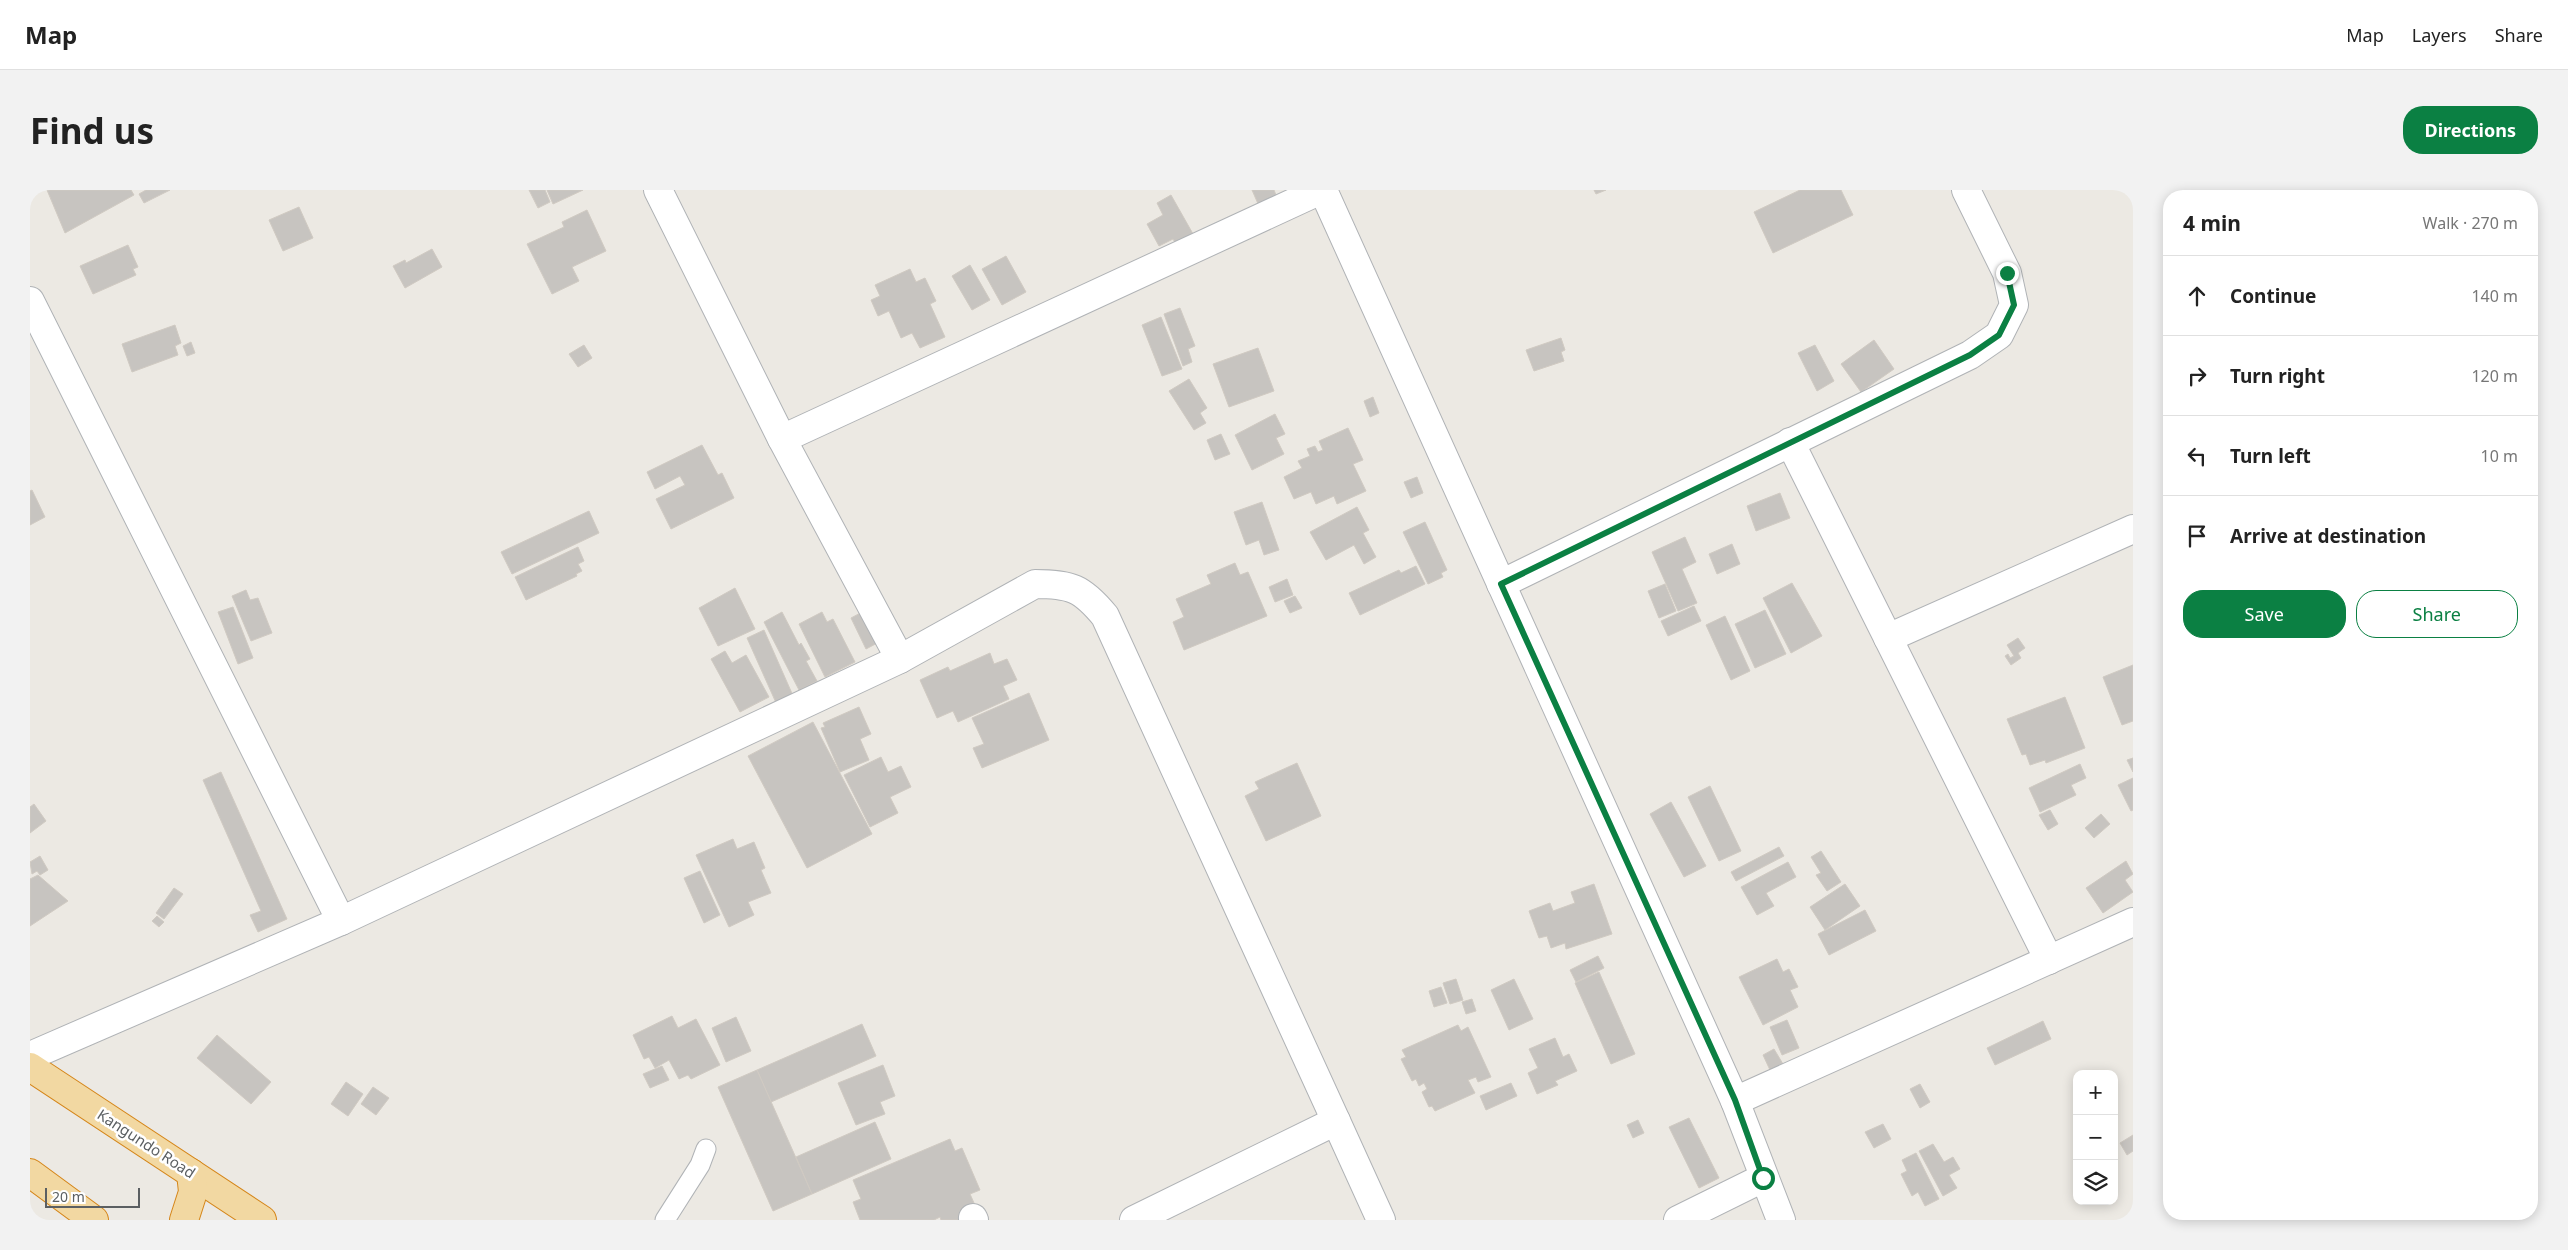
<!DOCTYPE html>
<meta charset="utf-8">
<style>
:root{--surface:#fff;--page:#f2f2f2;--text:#222;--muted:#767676;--line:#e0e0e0;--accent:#0b8043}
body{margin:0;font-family:"Noto Sans",sans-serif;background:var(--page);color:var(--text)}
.controls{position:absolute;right:15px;bottom:15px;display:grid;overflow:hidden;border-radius:10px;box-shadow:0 2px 12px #0003}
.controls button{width:45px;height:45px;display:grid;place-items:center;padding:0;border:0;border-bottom:1px solid var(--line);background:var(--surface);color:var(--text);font:25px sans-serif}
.scale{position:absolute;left:15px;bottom:12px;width:95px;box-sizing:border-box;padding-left:5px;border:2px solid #5b5f62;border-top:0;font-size:14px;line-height:18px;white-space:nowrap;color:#5b5f62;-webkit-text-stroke:4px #fff;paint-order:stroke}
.stop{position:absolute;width:15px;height:15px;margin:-11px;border:4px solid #0b8043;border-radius:50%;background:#fff}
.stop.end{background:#0b8043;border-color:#fff;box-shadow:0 1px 5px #0008}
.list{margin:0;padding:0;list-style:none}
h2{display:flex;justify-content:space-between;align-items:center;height:65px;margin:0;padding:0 20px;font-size:21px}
h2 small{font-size:16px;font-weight:400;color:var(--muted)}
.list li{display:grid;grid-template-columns:32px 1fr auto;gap:15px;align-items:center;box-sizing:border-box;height:80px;padding:0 20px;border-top:1px solid var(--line)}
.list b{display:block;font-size:19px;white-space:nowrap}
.list em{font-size:16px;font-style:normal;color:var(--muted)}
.actions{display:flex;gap:10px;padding:15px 20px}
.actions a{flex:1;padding:11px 0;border:1px solid var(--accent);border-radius:20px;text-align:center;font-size:18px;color:var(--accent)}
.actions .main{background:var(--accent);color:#fff}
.icon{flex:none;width:28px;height:28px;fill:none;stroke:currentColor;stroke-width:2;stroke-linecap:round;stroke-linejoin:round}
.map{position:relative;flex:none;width:2103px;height:1030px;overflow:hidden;border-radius:20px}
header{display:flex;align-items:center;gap:30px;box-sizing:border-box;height:70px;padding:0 25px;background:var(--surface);border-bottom:1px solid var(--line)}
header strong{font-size:24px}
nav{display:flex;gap:28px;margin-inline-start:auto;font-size:18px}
.intro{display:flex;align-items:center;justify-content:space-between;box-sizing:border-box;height:120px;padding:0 30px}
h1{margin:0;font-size:35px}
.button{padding:12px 22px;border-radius:20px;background:var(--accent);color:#fff;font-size:18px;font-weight:700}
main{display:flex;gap:30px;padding:0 30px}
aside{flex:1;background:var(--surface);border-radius:20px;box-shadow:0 2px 12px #0003}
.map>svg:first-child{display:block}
</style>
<header>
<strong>Map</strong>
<nav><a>Map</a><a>Layers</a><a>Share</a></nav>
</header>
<div class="intro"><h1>Find us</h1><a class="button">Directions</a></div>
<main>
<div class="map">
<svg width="2103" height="1030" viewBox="0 0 2103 1030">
<rect width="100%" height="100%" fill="#ece9e3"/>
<g fill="#c7c4c0" stroke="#d0cac2">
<polygon points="17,0 101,0 104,5 35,43"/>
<polygon points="116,0 140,0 114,13 109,4"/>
<polygon points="499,0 515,0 520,12 508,18"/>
<polygon points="517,0 553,0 523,14"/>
<polygon points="1222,0 1244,0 1250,15 1232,23"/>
<polygon points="1564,0 1576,0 1566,4"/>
<polygon points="1770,0 1811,0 1823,25 1743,63 1724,22"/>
<polygon points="1141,5 1167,51 1150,61 1143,49 1129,56 1117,34 1133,25 1127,13"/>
<polygon points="269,17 283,48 253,61 239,30"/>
<polygon points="557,20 576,61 542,77 549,91 522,104 497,54 534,37 532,32"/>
<polygon points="98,55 108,77 103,79 106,85 63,104 50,76"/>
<polygon points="402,59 412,77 375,98 363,76 375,70 376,73"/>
<polygon points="976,66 996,102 972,115 952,79"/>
<polygon points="940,75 960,110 942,120 922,86"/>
<polygon points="880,79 886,92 895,88 906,111 900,114 915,147 890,158 882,143 871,148 859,121 848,126 841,110 850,106 845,95"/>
<polygon points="1150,118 1165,156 1158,159 1162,172 1153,176 1134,124"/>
<polygon points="1131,127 1152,179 1132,186 1112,135"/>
<polygon points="145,135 151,153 145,156 148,165 102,182 92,154"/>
<polygon points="1531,148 1535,160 1531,162 1534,171 1504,181 1496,160"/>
<polygon points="1844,150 1864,179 1831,202 1811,174"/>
<polygon points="161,152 165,163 157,166 153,156"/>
<polygon points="554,155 562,168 548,177 539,164"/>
<polygon points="1785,155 1804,191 1787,201 1768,163"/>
<polygon points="1228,158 1244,201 1199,217 1183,174"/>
<polygon points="1159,189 1177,218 1170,223 1176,233 1164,240 1139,201"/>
<polygon points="1343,207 1349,223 1340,227 1334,211"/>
<polygon points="1245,224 1255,244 1246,248 1254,264 1222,280 1205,245"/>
<polygon points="1318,238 1333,270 1323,274 1336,301 1307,314 1304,306 1286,314 1281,302 1264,309 1254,287 1272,278 1268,271 1280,266 1277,259 1285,256 1288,262 1293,260 1289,251"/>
<polygon points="1191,244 1200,264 1185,270 1177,250"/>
<polygon points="672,255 688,285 692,283 704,308 641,339 626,309 655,295 650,286 625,299 617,282"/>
<polygon points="1387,287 1393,303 1381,308 1374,292"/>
<polygon points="2,300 15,327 0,335 0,301"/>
<polygon points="1750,303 1760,328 1726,341 1717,316"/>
<polygon points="1232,312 1249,360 1234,365 1229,350 1216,355 1204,322"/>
<polygon points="1327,317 1339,340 1333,343 1346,367 1334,374 1324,355 1296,370 1280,342"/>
<polygon points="559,321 569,343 482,384 471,362"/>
<polygon points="1395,332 1417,380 1411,383 1413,387 1398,394 1373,342"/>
<polygon points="1655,347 1666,372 1652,379 1667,413 1648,421 1622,362"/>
<polygon points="1702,354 1710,374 1687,384 1679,364"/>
<polygon points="548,357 554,371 548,374 552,381 546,384 547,386 496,410 485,387"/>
<polygon points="1205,373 1210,385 1218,382 1237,426 1154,460 1143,432 1154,427 1146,409 1181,394 1177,385"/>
<polygon points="1386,376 1395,394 1330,425 1319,403 1369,380 1371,383"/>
<polygon points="1257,389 1263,405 1245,412 1239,397"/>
<polygon points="1762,393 1792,446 1761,463 1733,408"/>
<polygon points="1635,394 1646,421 1629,428 1618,401"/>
<polygon points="705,398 725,439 688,456 669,418"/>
<polygon points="216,400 220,410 228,408 242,443 221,451 202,406"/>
<polygon points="1265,406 1272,418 1260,423 1254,411"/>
<polygon points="1664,416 1671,431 1638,446 1631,431"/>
<polygon points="203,417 223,468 208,474 188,422"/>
<polygon points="838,419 853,450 836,459 821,428"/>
<polygon points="1735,420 1756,464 1725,478 1705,434"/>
<polygon points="752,422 769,455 771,453 780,469 776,471 787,491 769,500 734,432"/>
<polygon points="792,422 797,432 803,429 825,472 795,487 769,434"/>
<polygon points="1695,426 1720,481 1701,490 1676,435"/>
<polygon points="734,440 764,508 747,515 717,448"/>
<polygon points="1988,448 1995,458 1988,463 1991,468 1981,475 1975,466 1978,464 1980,468 1984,466 1977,455"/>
<polygon points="695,461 702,473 716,465 739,507 710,522 681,469"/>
<polygon points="960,463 964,474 977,469 987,490 973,496 979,509 928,532 923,521 907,528 890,490 918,477 920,481"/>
<polygon points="2103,475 2103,531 2092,535 2073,487"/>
<polygon points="999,503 1019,550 952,578 943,558 954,554 942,528"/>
<polygon points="2035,507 2055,558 2016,573 2015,570 2000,575 1996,564 1992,565 1977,529"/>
<polygon points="829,517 841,544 830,549 839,570 810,582 791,538 795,537 793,533"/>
<polygon points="783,532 842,644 777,678 718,566"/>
<polygon points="851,567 858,582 871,576 881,597 860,607 868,623 840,637 814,585"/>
<polygon points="2103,568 2103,582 2097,570"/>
<polygon points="1267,573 1291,626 1236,651 1215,606 1229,599 1225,592"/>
<polygon points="2050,574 2056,588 2041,595 2046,605 2010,622 1999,598"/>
<polygon points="191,582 257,729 228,742 220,725 231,721 173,590"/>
<polygon points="2103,588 2103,620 2101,621 2088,595"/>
<polygon points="1680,596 1711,661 1689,671 1658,607"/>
<polygon points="1641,612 1676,676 1654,687 1620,624"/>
<polygon points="4,614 16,631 0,643 0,617"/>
<polygon points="2020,620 2028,634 2018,640 2009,625"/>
<polygon points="2071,624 2080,634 2064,648 2055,638"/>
<polygon points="703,649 707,659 724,652 735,678 731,680 741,703 718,712 724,725 699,737 666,665"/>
<polygon points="1749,657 1754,666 1706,691 1701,682"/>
<polygon points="1791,661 1811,692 1797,701 1786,685 1791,683 1781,667"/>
<polygon points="10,666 18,680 10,685 7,681 2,684 0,672"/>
<polygon points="2096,671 2103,684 2095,690 2103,702 2073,723 2056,698"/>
<polygon points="1758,672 1766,687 1736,703 1744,716 1727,725 1711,697"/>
<polygon points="670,681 690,725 674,733 654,688"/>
<polygon points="8,685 38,711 0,736 0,689"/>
<polygon points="1564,694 1582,744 1536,759 1535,753 1521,758 1517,746 1509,748 1499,721 1520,713 1523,721 1545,713 1541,702"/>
<polygon points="1815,694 1830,716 1795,740 1780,717"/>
<polygon points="144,698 153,704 134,729 126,723"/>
<polygon points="1835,720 1846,741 1799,765 1788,744"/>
<polygon points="127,726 134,732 129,737 122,731"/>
<polygon points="1568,766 1574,778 1546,792 1540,780"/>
<polygon points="1747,769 1753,782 1759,779 1768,797 1760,800 1768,817 1733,835 1709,787"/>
<polygon points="1569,782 1605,864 1581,874 1545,793"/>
<polygon points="1426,789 1433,810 1420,814 1413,793"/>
<polygon points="1484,789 1503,829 1479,840 1461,800"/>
<polygon points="1411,797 1417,813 1404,817 1399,801"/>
<polygon points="1442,809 1446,821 1436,824 1432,812"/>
<polygon points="642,826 648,838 666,829 690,875 661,889 658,885 649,889 639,870 625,878 619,867 614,869 603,845"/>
<polygon points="706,827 721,861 696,872 682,838"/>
<polygon points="1757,830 1769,858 1752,865 1740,837"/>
<polygon points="2013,831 2021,849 1965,875 1957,858"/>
<polygon points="832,834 846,866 741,912 727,880"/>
<polygon points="1428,835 1431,841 1438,837 1461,887 1448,892 1446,887 1438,890 1445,903 1405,921 1402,916 1399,917 1392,902 1397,899 1394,893 1389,896 1386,889 1382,891 1371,869 1376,867 1372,860"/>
<polygon points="187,845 241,892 221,914 167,868"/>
<polygon points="1525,848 1533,867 1539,864 1547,881 1525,891 1528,895 1507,904 1498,883 1508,878 1499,859"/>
<polygon points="1744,859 1753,874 1740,880 1733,865"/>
<polygon points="853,875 865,906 850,912 855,924 826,935 808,893"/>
<polygon points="632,876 639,890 620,898 613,884"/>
<polygon points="727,880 782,1004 743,1021 688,897"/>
<polygon points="316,892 333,904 318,926 301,914"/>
<polygon points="1481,893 1487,906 1456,920 1450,906"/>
<polygon points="1890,894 1900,912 1890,918 1880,899"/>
<polygon points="343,897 359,908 346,925 331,914"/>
<polygon points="1659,928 1689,988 1669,998 1639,937"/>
<polygon points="1608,930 1614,943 1603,948 1597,935"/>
<polygon points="845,932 861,969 782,1004 766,967"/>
<polygon points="1853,934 1861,949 1844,958 1835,942"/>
<polygon points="2103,945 2103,961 2097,965 2090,953"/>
<polygon points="920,949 925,961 932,958 950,1000 940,1004 948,1022 929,1030 911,1030 910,1027 904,1030 830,1030 823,1012 831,1009 823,990"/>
<polygon points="1903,954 1914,972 1923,967 1930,979 1919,985 1927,998 1913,1006 1889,961"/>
<polygon points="1886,963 1909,1009 1895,1016 1888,1002 1882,1006 1871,984 1877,981 1872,970"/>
</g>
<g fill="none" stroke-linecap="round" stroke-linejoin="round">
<g stroke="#b0b3b6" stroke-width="21">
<polyline id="service" points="635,1030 670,975 676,959"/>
</g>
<g stroke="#b0b3b6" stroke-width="30">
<g id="minor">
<polyline points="628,0 752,249 870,469"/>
<polyline points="1293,0 1705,911 1751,1030"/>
<polyline points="0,111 311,731"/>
<polyline points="752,249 1291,0"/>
<polyline points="1760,252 2019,770"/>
<polyline points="1471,394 1940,165 1969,145 1984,115 1977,83 1936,0"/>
<polyline points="1858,448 2103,339"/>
<path d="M0 866 311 731 870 469 1005 394C1041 394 1052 398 1075 426L1306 931 1104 1030"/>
<polyline points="1705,911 2103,732"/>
<polyline points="1306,931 1351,1030"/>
<polyline points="943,1028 944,1030"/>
<polyline points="1648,1030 1733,988"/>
</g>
</g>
<g stroke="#d5861a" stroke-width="30">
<g id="trunk">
<polyline points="0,877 232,1030"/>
<polyline points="0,983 64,1030"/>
<polyline points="154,1030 163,1002 161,983"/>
</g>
</g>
<use href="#service" stroke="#fff" stroke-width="19"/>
<use href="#minor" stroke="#fff" stroke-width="28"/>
<use href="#trunk" stroke="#f2d8a2" stroke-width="28"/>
</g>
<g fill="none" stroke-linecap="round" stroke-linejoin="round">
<polyline stroke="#0b8043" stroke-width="6" points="1733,988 1705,910 1471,394 1940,165 1969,145 1984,115 1977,83"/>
</g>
<g text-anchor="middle" stroke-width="5" stroke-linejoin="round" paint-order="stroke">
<g font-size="15" fill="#5b5f62" stroke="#fff">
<text transform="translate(116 954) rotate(33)" y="5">Kangundo Road</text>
</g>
</g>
</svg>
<div class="controls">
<button>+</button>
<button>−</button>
<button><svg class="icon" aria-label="layers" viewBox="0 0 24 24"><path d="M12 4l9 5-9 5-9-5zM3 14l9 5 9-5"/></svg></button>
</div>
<div class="scale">20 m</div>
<div class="stop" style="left:1733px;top:988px"></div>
<div class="stop end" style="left:1977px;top:83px"></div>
</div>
<aside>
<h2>4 min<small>Walk · 270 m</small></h2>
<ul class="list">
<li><svg class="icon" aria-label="ahead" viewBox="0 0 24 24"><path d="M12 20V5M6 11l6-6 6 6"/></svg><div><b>Continue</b></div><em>140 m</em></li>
<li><svg class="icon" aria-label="right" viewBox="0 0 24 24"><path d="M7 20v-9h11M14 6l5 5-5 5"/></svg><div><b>Turn right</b></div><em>120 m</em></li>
<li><svg class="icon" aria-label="left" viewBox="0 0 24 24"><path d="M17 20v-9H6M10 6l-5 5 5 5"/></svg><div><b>Turn left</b></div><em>10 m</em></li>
<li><svg class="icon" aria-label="arrive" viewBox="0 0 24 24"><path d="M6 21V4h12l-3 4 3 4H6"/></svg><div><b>Arrive at destination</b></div></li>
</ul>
<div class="actions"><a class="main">Save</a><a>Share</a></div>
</aside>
</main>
